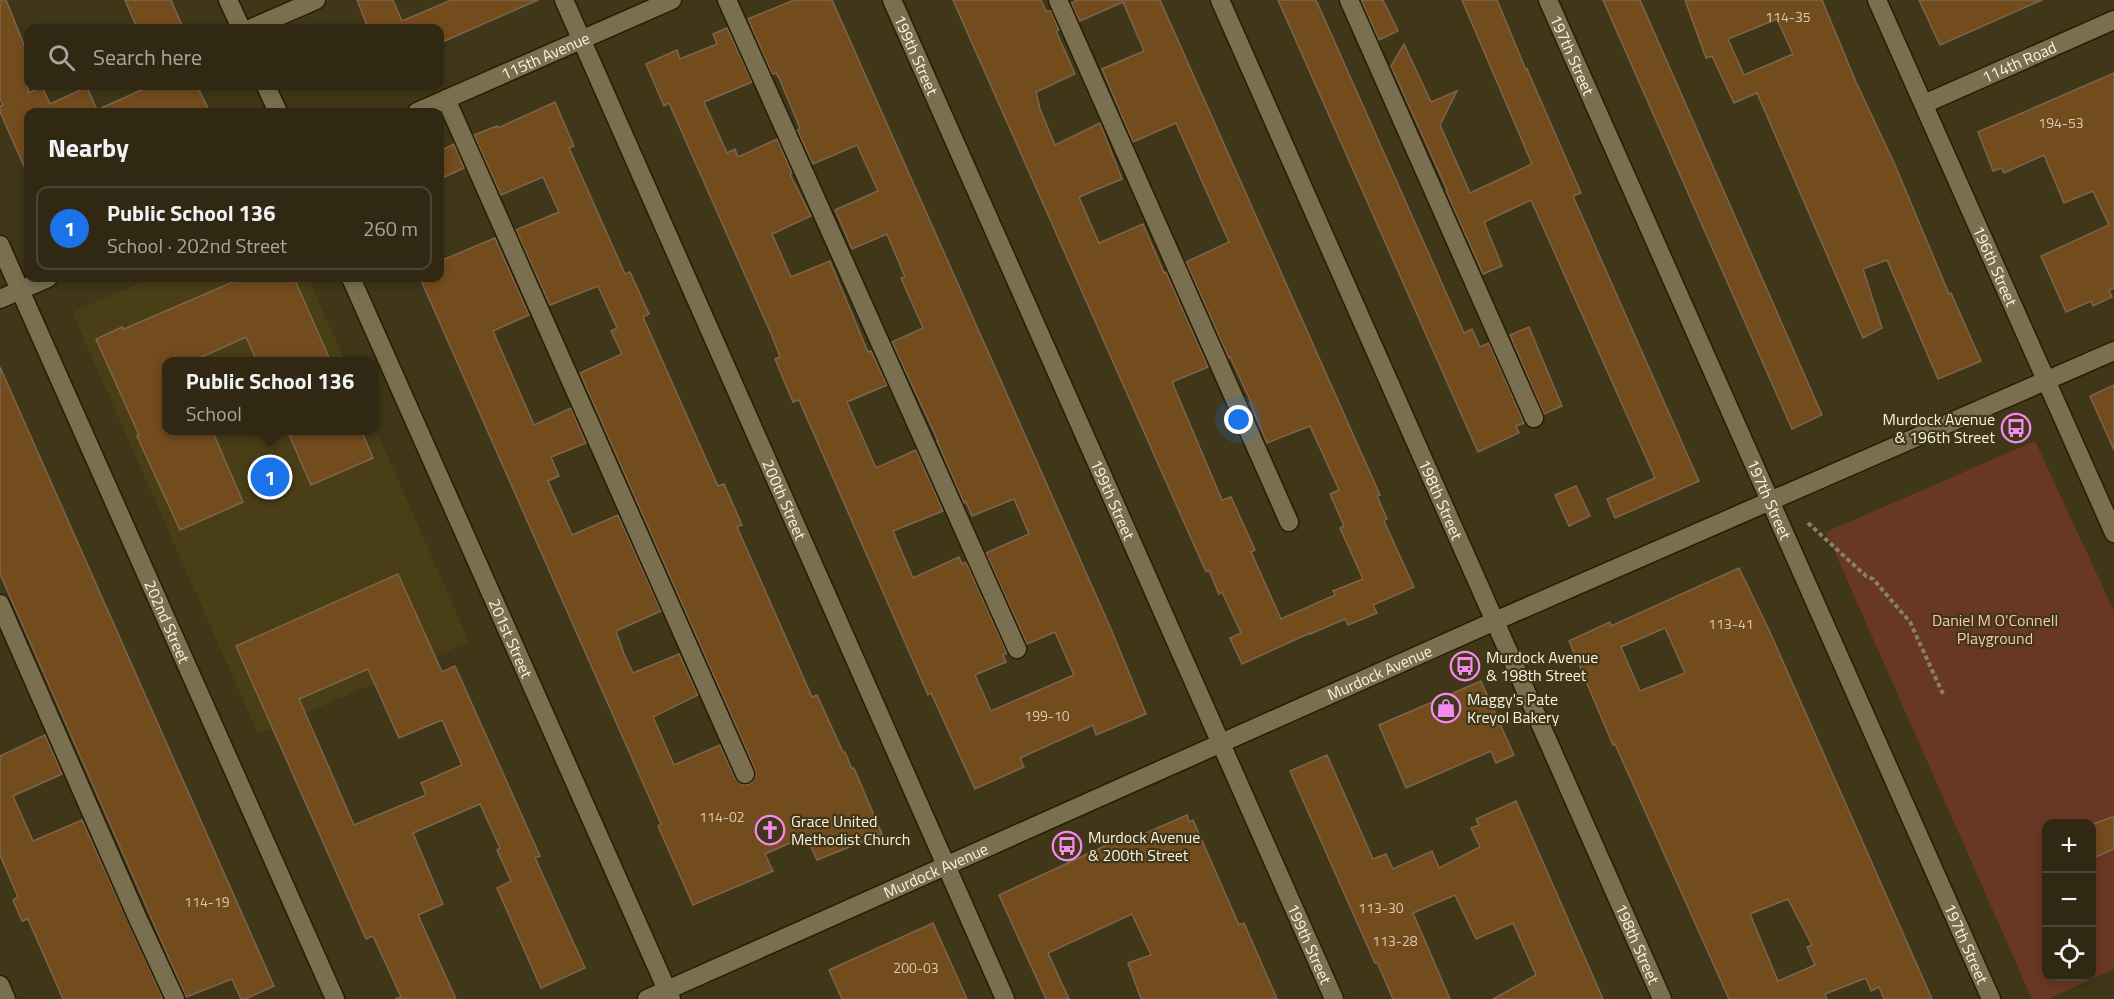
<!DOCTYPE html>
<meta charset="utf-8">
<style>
:root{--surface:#302812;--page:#3c3420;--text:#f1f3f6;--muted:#a8a69f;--line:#4b4432;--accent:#1a73e8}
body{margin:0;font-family:"Titillium Web",sans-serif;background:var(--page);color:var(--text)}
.controls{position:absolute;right:18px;bottom:18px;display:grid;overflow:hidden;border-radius:12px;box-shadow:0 3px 9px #0003}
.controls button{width:54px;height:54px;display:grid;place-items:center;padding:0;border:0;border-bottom:2px solid var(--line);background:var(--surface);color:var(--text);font:30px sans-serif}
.you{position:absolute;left:1239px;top:420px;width:21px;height:21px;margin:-15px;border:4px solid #fff;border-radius:50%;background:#1a73e8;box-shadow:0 0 0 9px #1a73e833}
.badge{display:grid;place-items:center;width:39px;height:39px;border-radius:50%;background:var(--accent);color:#fff;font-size:20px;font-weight:700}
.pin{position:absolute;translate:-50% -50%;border:3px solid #fff;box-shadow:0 2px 6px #0006}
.popup{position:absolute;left:162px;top:357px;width:216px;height:78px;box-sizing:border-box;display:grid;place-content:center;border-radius:12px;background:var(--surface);filter:drop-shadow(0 2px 4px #0005);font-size:20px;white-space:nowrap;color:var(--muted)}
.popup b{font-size:22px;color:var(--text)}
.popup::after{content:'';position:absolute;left:50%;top:100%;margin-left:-12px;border:12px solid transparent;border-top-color:var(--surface)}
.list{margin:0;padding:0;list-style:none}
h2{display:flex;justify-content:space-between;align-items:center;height:78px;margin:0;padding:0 24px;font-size:26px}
h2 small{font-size:20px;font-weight:400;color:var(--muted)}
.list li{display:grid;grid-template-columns:39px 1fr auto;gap:18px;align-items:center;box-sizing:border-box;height:84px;margin:0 12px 12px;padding:0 12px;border:2px solid var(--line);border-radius:12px}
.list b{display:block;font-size:22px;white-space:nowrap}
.list p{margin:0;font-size:20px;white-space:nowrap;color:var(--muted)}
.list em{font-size:20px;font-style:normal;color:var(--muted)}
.icon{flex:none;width:33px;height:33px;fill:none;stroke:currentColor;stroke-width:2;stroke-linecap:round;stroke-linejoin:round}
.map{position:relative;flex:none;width:2114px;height:999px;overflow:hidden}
.search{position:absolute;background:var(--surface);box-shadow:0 3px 9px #0003;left:24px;top:24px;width:420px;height:66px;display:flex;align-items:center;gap:15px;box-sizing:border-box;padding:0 21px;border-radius:12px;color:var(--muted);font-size:22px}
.panel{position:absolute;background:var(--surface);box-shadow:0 3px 9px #0003;left:24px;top:108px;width:420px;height:174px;border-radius:12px}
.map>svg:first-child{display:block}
</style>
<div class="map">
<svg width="2114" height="999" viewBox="0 0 2114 999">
<rect width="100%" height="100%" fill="#403618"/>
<polygon fill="#4a3e17" points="152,278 308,278 345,361 166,362 166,430 374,430 374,425 469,642 258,734 72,312"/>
<path fill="#693824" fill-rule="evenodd" d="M2035 441 2114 611V969L2048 999H2032L1826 532ZM2046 824H2092V976H2046Z"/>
<g fill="#734c1e" stroke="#7d654d" stroke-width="1.5" fill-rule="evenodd">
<polygon points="0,0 6,0 28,55 28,93 42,87 50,104 87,87 97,110 150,86 197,86 210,112 28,112 28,175 0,112 0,106 3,105 0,99"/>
<polygon points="125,0 171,0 183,28 137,28"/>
<polygon points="357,0 393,0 402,21 451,0 538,0 440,43 440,28 368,28"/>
<polygon points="794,0 832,0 1111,629 1146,714 1096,735 1093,725 1020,758 1024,767 975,789 931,693 928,695 799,400 793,402 775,359 780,357 772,336 669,103 664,106 646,64 677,50 680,59 717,44 713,34 727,28 752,82 704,102 727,153 735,149 738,157 777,139 792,173 790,174 811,216 772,234 791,277 830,261 868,352 871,351 887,385 847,402 876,468 916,450 943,511 893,531 913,578 959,557 962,564 966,562 1007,653 1003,655 1006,662 975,675 991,711 1074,675 1055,632 1027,644 986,553 1029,534 1014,499 972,516 966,502 964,503 937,441 938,441 892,342 923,328 901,278 905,277 887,234 852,249 835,210 878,191 857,145 813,164 797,130 800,129 798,123 779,78 776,73 772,74 748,19"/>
<polygon points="953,0 1041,0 1046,11 1051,11 1059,30 1056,31 1075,74 1036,92 1040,109 1055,145 1100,123 1122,179 1079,197 1099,243 1143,224 1164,273 1166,272 1208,367 1172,382 1222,500 1231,497 1255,550 1251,552 1281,619 1335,595 1333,591 1363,579 1340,528 1344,526 1330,494 1339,490 1310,426 1267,443 1250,403 1251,402 1230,357 1229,358 1186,262 1229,242 1176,123 1133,142 1102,69 1144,51 1123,2 1080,21 1071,3 1077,0 1160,0 1380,495 1377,496 1387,519 1384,521 1414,587 1373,605 1377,613 1348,625 1345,619 1310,634 1310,633 1242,664 1230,638 1241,633 1222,592 1219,594 1209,570 1206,572"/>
<polygon points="1278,0 1316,0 1464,333 1472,329 1480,347 1489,343 1524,423 1516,426 1519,433 1478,452"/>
<polygon points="1361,0 1383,0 1398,31 1379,40"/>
<polygon points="1462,0 1497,0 1526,70 1527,69 1581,193 1573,196 1699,481 1615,518 1607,499 1655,478 1531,200 1484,222 1502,266 1483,274 1446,191 1447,190 1391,66 1404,44 1431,102 1457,91 1440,125 1470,193 1532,164"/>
<polygon points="1603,0 1640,0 1822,415 1792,429"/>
<path d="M1685 0H1822L1856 82 1895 165 1949 294 1951 293 1981 361 1938 379 1887 260 1863 269 1882 328 1863 338 1757 93 1734 103 1712 56 1706 58ZM1777 19 1793 54 1744 75 1728 39Z"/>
<polygon points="1919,0 2042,0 1940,45"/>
<polygon points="2114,73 2114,288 2109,290 2112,297 2093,306 2091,301 2066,312 2041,256 2109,225 2093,191 2064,203 2044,155 2004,173 2002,168 1993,171 1978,132"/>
<polygon points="555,102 574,146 569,148 625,274 630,272 649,314 643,317 718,486 724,484 742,525 737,527 812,697 817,695 843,752 845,752 852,769 854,768 882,834 817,860 806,836 765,854 773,871 693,905 658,826 661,824 639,774 420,278 440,278 440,261 495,238 529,315 493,331 513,377 534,425 571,408 586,443 551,457 559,476 548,481 572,535 618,515 661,611 616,631 624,654 633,673 679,654 698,695 653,717 674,765 720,745 735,779 743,785 750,784 756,776 755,769 580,373 622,354 611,331 617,328 598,286 550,305 516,230 559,212 543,177 501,195 474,135 497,126 498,128"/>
<polygon points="454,144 464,168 440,179 440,151"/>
<polygon points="242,278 294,278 331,362 257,362 246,337 191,362 166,362 166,430 212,430 243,502 180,530 137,436 139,435 96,339 122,327 124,329"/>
<polygon points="1529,327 1562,406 1544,414 1510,335"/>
<polygon points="0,367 274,986 245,999 241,999 232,979 186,997 0,574"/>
<polygon points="2114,385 2114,450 2090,396"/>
<polygon points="287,430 361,430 373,458 311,485"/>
<polygon points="1576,486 1590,516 1569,526 1555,495"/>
<path d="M1739 568 1769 630 1932 999H1884L1879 987 1871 991 1866 978 1825 994 1827 999H1729L1615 744 1613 745 1569 641 1610 622 1611 626ZM1665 628 1685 673 1640 691 1621 647ZM1788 899 1812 945 1807 947 1815 965 1778 981 1750 914Z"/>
<path d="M398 574 442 672 455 666 540 856 535 858 585 968 541 988 497 888 511 881 497 850 500 848 480 804 413 833 443 904 418 915 456 999H395L401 997 373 936 366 939 236 646ZM368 669 399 738 442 720 462 765 421 783 426 795 354 825 299 699Z"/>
<polygon points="1481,681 1514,755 1496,763 1491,751 1406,788 1379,725"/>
<polygon points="45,735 62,774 13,796 33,841 82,820 163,999 63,999 28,919 22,921 13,900 18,897 0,855 0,756"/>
<polygon points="1327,755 1373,859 1386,854 1393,869 1432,851 1439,868 1480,847 1471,828 1479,825 1476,819 1516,801 1603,999 1493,999 1536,975 1513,923 1476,939 1455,895 1413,913 1450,999 1393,999 1377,962 1375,963 1290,771"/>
<polygon points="1187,815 1189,822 1193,820 1239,925 1244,923 1277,999 1141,999 1128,963 1151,955 1132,914 1048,953 1069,999 1046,999 999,895 1128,835 1130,840"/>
<polygon points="2114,816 2114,849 2091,859 2091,825"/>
<polygon points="933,923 967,999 842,999 829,970"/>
</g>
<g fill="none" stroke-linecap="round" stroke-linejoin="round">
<g stroke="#271d00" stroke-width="21">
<g id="minor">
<polyline points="228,0 241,28"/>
<path id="s1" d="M564 0 1005 999"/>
<polyline points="727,0 1017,649"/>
<path id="s2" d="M892 0 1334 999"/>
<polyline points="1058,0 1289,522"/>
<path id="s3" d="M1220 0 1662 999"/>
<polyline points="1349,0 1534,418"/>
<path id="s4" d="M1548 0 1991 999"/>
<path id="s5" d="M1877 0 2114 533"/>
<polyline points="252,28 316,0"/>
<polyline points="266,86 278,112"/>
<polyline points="446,99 745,774"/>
<path id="s6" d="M1924 104 2114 20"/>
<path id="s7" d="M417 112 672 0"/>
<path id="s8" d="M0 245 335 999"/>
<path id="s9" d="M351 278 671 999"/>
<polyline points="0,299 48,278"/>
<polyline points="0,604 138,919 175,999"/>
<polyline points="0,985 6,999"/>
<path id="s10" d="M647 999 1495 621 2114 351"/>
</g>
</g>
<polyline stroke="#888066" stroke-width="4" stroke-dasharray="4.5 3" stroke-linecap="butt" points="1808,523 1866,576 1873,579 1910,622 1943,694"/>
<use href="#minor" stroke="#7a6f4f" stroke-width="18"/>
</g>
<defs>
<g id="bus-ring" transform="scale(1.5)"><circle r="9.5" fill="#403618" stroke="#f589ee" stroke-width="1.5"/><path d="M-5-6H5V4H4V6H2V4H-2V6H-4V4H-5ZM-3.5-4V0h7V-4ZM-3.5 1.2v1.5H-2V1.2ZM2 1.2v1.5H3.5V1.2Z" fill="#f589ee"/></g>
<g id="shop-ring" transform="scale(1.5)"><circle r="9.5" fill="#403618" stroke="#f589ee" stroke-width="1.5"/><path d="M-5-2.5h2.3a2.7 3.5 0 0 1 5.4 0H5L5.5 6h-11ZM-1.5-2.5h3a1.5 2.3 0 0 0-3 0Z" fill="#f589ee"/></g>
<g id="church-ring" transform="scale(1.5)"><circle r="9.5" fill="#403618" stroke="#f589ee" stroke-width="1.5"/><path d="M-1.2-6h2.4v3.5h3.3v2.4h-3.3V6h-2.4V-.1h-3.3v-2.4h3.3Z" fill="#f589ee"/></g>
</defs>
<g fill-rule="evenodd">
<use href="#bus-ring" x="2016" y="428"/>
<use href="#bus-ring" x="1465" y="666"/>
<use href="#shop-ring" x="1446" y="708"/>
<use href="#church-ring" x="770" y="830"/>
<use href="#bus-ring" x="1067" y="846"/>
</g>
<g text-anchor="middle" stroke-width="4.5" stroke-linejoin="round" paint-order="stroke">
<g font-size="14" fill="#d7c8b0">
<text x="1788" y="22">114-35</text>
<text x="2061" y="128">194-53</text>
<text x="1731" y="629">113-41</text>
<text x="1047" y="721">199-10</text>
<text x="722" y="822">114-02</text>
<text x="207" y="907">114-19</text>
<text x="1381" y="913">113-30</text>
<text x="1395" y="946">113-28</text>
<text x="916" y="973">200-03</text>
</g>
<g font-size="16" fill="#f8f2e0" stroke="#403618">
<text dy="6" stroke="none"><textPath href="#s2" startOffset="60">199th Street</textPath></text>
<text dy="6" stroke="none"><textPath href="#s4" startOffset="60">197th Street</textPath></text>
<text dy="6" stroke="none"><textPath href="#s7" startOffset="140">115th Avenue</textPath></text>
<text dy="6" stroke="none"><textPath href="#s6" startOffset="104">114th Road</textPath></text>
<text dy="6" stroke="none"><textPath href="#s5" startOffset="291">196th Street</textPath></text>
<text dy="6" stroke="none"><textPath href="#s3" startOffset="546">198th Street</textPath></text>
<text dy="6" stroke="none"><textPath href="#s4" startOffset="546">197th Street</textPath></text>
<text dy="6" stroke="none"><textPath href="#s1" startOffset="546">200th Street</textPath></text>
<text dy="6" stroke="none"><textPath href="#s2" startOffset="546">199th Street</textPath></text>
<text dy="6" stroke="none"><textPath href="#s8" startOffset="412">202nd Street</textPath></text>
<text dy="6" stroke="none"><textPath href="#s9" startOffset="394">201st Street</textPath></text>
<text dy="6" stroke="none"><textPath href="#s10" startOffset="802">Murdock Avenue</textPath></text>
<text dy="6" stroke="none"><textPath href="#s10" startOffset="316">Murdock Avenue</textPath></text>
<text dy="6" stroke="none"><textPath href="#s2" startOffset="1032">199th Street</textPath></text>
<text dy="6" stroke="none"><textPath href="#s3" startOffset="1032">198th Street</textPath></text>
<text dy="6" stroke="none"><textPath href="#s4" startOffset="1032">197th Street</textPath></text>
</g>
<g font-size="16" fill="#f8f2e0" stroke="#403618" text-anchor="start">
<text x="1995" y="425" text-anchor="end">Murdock Avenue<tspan x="1995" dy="18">&amp; 196th Street</tspan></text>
<text x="1486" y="663">Murdock Avenue<tspan x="1486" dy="18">&amp; 198th Street</tspan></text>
<text x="1467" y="705">Maggy's Pate<tspan x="1467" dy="18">Kreyol Bakery</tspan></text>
<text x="791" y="827">Grace United<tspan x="791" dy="18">Methodist Church</tspan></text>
<text x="1088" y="843">Murdock Avenue<tspan x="1088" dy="18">&amp; 200th Street</tspan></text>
</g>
<g font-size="16" fill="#fac6b1" stroke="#403618">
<text x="1995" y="626">Daniel M O'Connell<tspan x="1995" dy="18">Playground</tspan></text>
</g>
</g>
</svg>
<div class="controls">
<button>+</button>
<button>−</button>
<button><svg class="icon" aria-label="locate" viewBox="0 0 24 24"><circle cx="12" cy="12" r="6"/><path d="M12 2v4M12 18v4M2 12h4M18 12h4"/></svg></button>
</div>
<div class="you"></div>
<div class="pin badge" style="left:270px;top:477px">1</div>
<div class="popup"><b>Public School 136</b>School</div>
<div class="search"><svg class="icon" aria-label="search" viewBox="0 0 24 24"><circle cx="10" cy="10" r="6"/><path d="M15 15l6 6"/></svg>Search here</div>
<section class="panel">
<h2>Nearby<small></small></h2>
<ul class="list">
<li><span class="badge">1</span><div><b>Public School 136</b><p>School · 202nd Street</p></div><em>260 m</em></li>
</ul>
</section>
</div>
